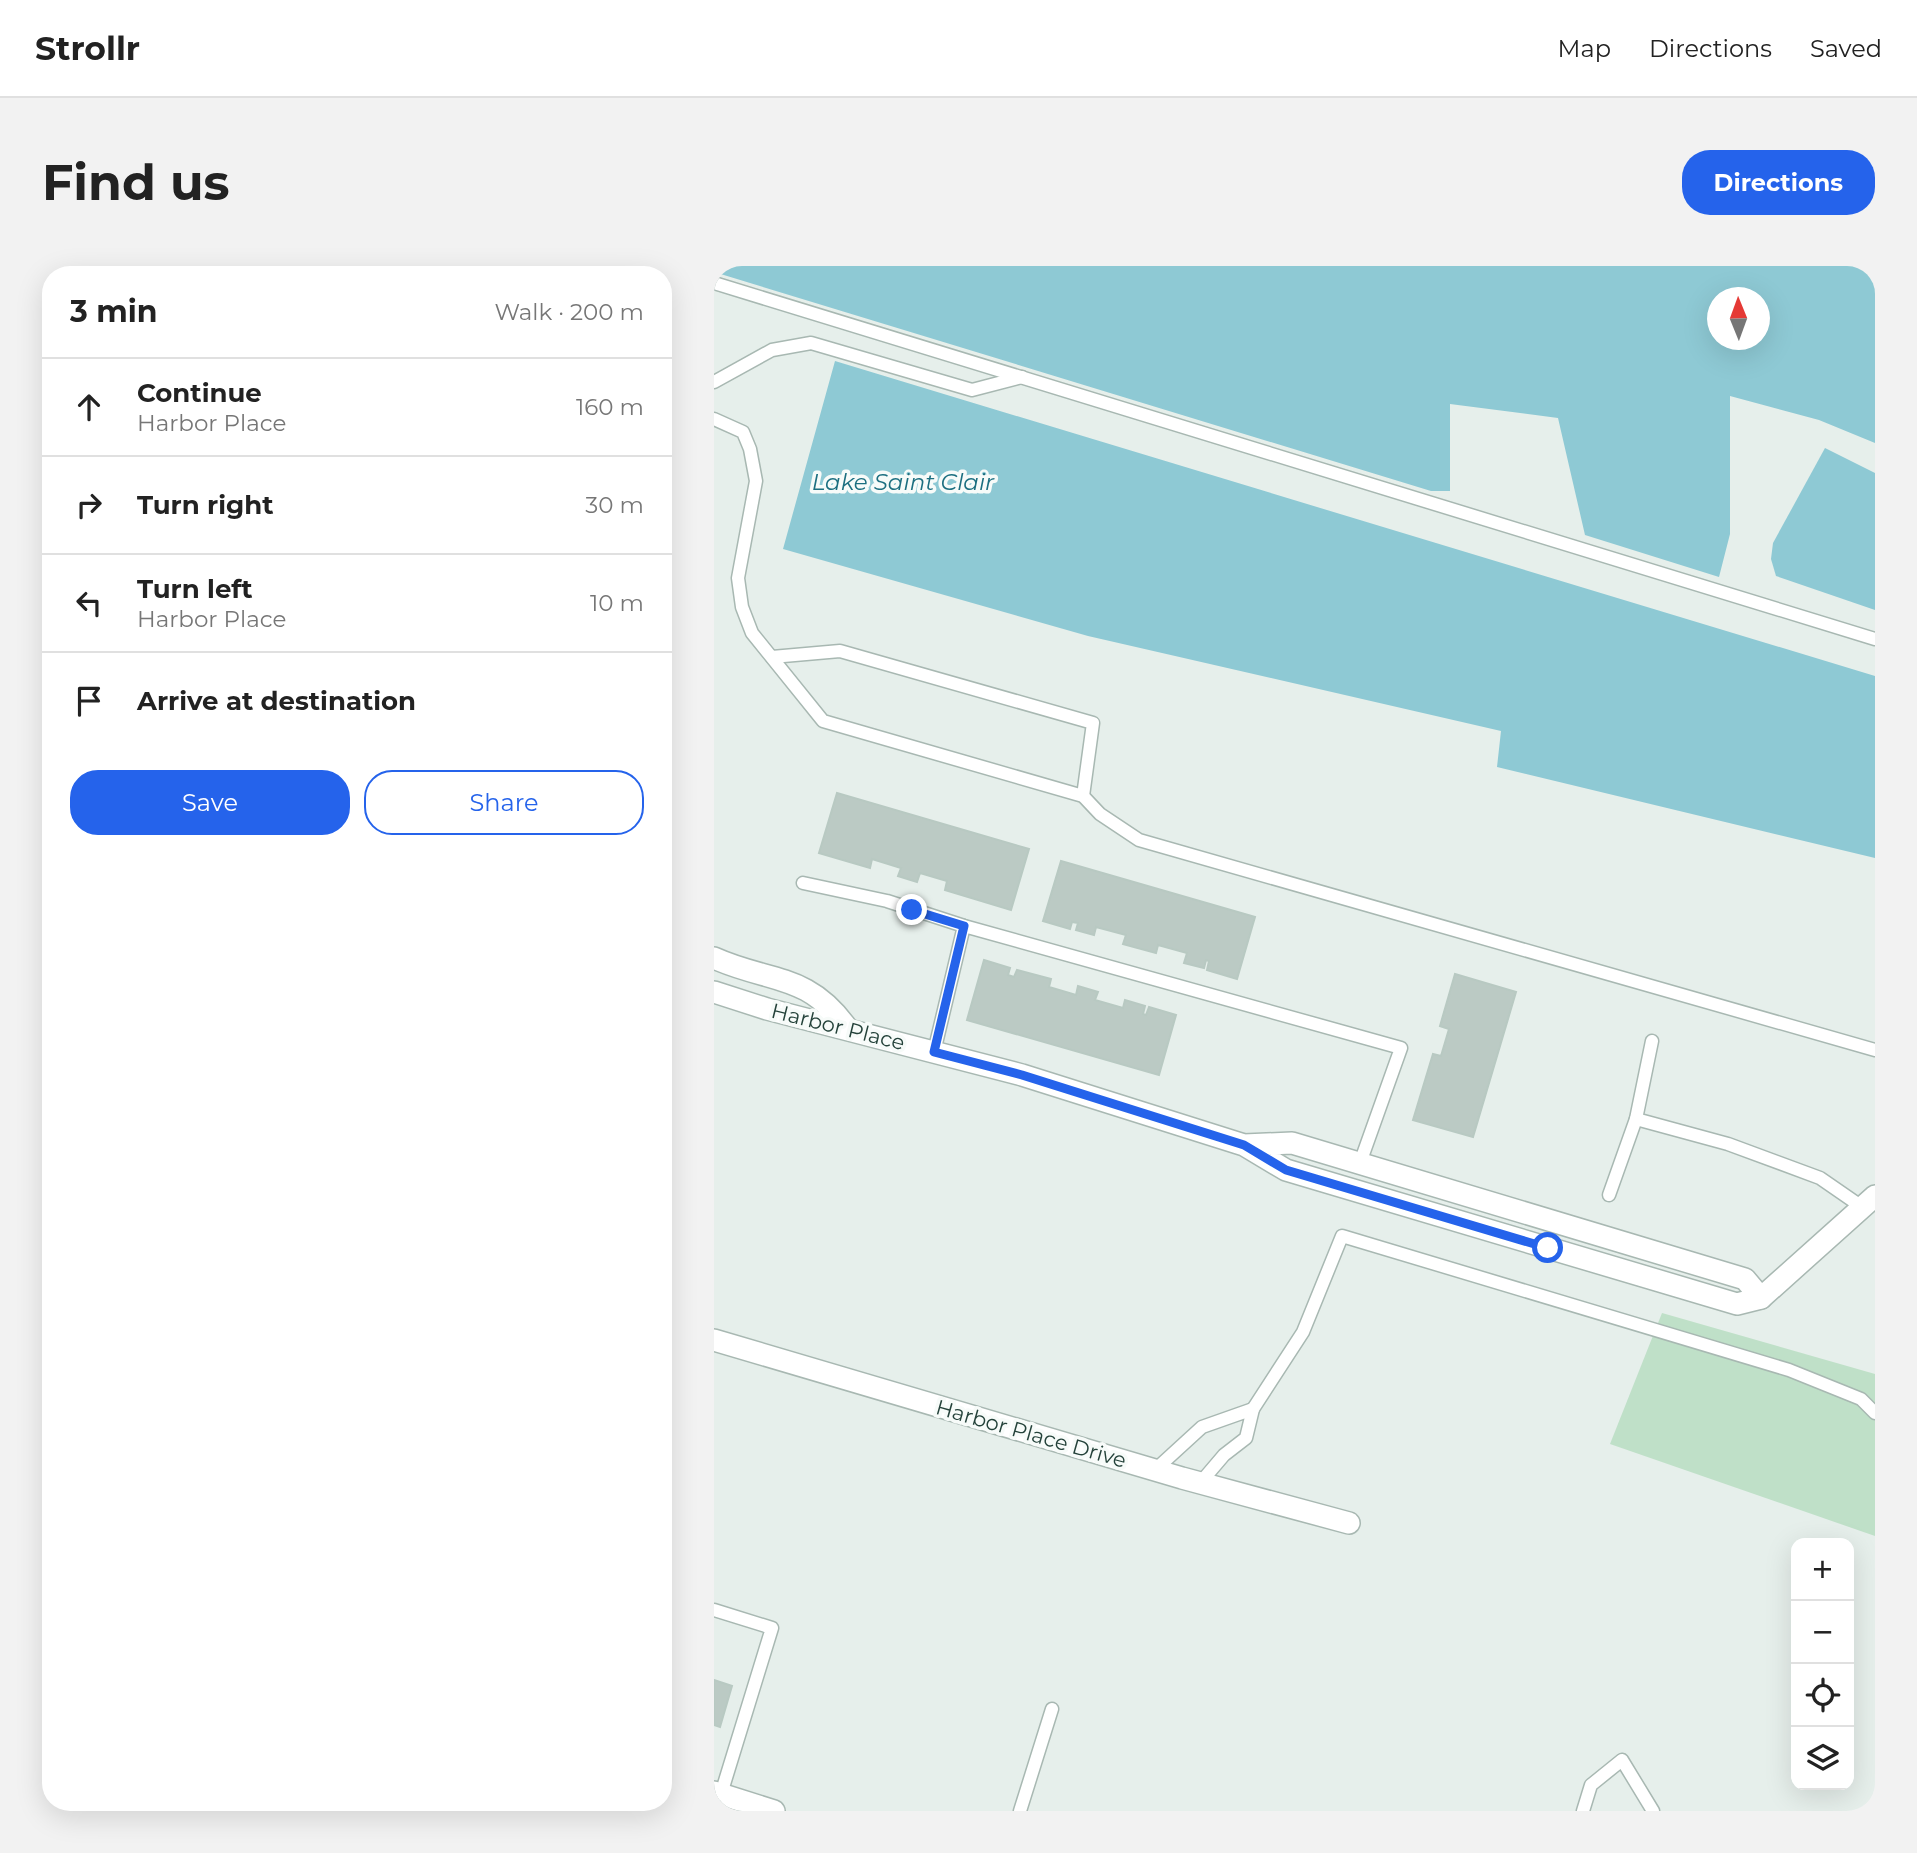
<!DOCTYPE html>
<meta charset="utf-8">
<style>
:root{--surface:#fff;--page:#f2f2f2;--text:#222;--muted:#767676;--line:#e0e0e0;--accent:#2563eb}
body{margin:0;font-family:Montserrat,sans-serif;background:var(--page);color:var(--text)}
.controls{position:absolute;right:21px;bottom:21px;display:grid;overflow:hidden;border-radius:14px;box-shadow:0 7px 28px #0002}
.controls button{width:63px;height:63px;display:grid;place-items:center;padding:0;border:0;border-bottom:2px solid var(--line);background:var(--surface);color:var(--text);font:35px sans-serif}
.compass{position:absolute;left:993px;top:21px;width:63px;height:63px;border-radius:50%;background:var(--surface);box-shadow:0 7px 28px #0002;rotate:359deg}
.stop{position:absolute;width:21px;height:21px;margin:-16px;border:5px solid #2563eb;border-radius:50%;background:#fff}
.stop.end{background:#2563eb;border-color:#fff;box-shadow:0 2px 7px #0008}
.list{margin:0;padding:0;list-style:none}
h2{display:flex;justify-content:space-between;align-items:center;height:91px;margin:0;padding:0 28px;font-size:30px}
h2 small{font-size:23px;font-weight:400;color:var(--muted)}
.list li{display:grid;grid-template-columns:46px 1fr auto;gap:21px;align-items:center;box-sizing:border-box;height:98px;padding:0 28px;border-top:2px solid var(--line)}
.list b{display:block;font-size:26px;white-space:nowrap}
.list p{margin:0;font-size:23px;white-space:nowrap;color:var(--muted)}
.list em{font-size:23px;font-style:normal;color:var(--muted)}
.actions{display:flex;gap:14px;padding:21px 28px}
.actions a{flex:1;padding:16px 0;border:2px solid var(--accent);border-radius:28px;text-align:center;font-size:24px;color:var(--accent)}
.actions .main{background:var(--accent);color:#fff}
.icon{flex:none;width:38px;height:38px;fill:none;stroke:currentColor;stroke-width:2;stroke-linecap:round;stroke-linejoin:round}
.map{position:relative;flex:none;width:1161px;height:1545px;overflow:hidden;border-radius:28px}
header{display:flex;align-items:center;gap:42px;box-sizing:border-box;height:98px;padding:0 35px;background:var(--surface);border-bottom:2px solid var(--line)}
header strong{font-size:33px}
nav{display:flex;gap:38px;margin-inline-start:auto;font-size:24px}
.intro{display:flex;align-items:center;justify-content:space-between;box-sizing:border-box;height:168px;padding:0 42px}
h1{margin:0;font-size:49px}
.button{padding:18px 32px;border-radius:28px;background:var(--accent);color:#fff;font-size:24px;font-weight:700}
main{display:flex;gap:42px;padding:0 42px}
aside{flex:1;background:var(--surface);border-radius:28px;box-shadow:0 7px 28px #0002}
.map>svg:first-child{display:block}
</style>
<header>
<strong>Strollr</strong>
<nav><a>Map</a><a>Directions</a><a>Saved</a></nav>
</header>
<div class="intro"><h1>Find us</h1><a class="button">Directions</a></div>
<main>
<aside>
<h2>3 min<small>Walk · 200 m</small></h2>
<ul class="list">
<li><svg class="icon" aria-label="ahead" viewBox="0 0 24 24"><path d="M12 20V5M6 11l6-6 6 6"/></svg><div><b>Continue</b><p>Harbor Place</p></div><em>160 m</em></li>
<li><svg class="icon" aria-label="right" viewBox="0 0 24 24"><path d="M7 20v-9h11M14 6l5 5-5 5"/></svg><div><b>Turn right</b></div><em>30 m</em></li>
<li><svg class="icon" aria-label="left" viewBox="0 0 24 24"><path d="M17 20v-9H6M10 6l-5 5 5 5"/></svg><div><b>Turn left</b><p>Harbor Place</p></div><em>10 m</em></li>
<li><svg class="icon" aria-label="arrive" viewBox="0 0 24 24"><path d="M6 21V4h12l-3 4 3 4H6"/></svg><div><b>Arrive at destination</b></div></li>
</ul>
<div class="actions"><a class="main">Save</a><a>Share</a></div>
</aside>
<div class="map">
<svg width="1161" height="1545" viewBox="0 0 1161 1545">
<rect width="100%" height="100%" fill="#e6efeb"/>
<polygon fill="#bfe0c8" points="948,1047 1161,1108 1161,1270 896,1178"/>
<g fill="#8ec9d4" fill-rule="evenodd">
<path d="M0 0H1161V177L1105 154 1016 130V268L1005 311 871 269 844 152 736 138V225H717L0 6ZM1003 32H1045V74H1003Z"/>
<polygon points="121,95 1161,410 1161,592 783,501 787,465 374,370 69,283"/>
<polygon points="1111,182 1161,207 1161,344 1062,310 1057,293 1059,277"/>
</g>
<g fill="#bbcac4" stroke="#b8c9c2" stroke-width="2">
<polygon points="123,527 315,583 297,644 231,624 233,615 206,607 203,616 184,610 187,602 158,593 156,602 105,587"/>
<polygon points="347,595 541,651 523,713 493,704 495,695 492,694 490,702 470,697 473,687 444,679 442,687 409,678 412,669 382,661 380,669 362,664 364,657 358,656 356,663 329,655"/>
<polygon points="270,694 296,702 294,709 300,711 303,704 337,713 335,721 362,729 364,720 384,726 381,734 409,742 411,734 431,740 429,748 432,749 435,741 462,749 445,809 253,754"/>
<polygon points="741,708 802,726 759,871 699,854 719,788 727,790 735,763 726,760"/>
<polygon points="0,1414 18,1420 6,1461 0,1459"/>
</g>
<g fill="none" stroke-linecap="round" stroke-linejoin="round">
<g stroke="#a8b8b2" stroke-width="15">
<g id="lane">
<polyline points="0,17 1161,373"/>
<polyline points="0,116 58,84 97,77 258,124 308,111"/>
<polyline points="0,153 29,166 36,183 42,215 24,312 28,341 38,367 109,455 369,530 386,548 425,574 1161,784"/>
<polyline points="58,391 126,385 379,457 369,530"/>
<polyline points="89,617 173,635 250,660 687,782 646,897"/>
<polyline points="938,775 922,853 1014,878 1106,912 1148,941"/>
<polyline points="220,786 250,660"/>
<polyline points="895,929 922,853"/>
<polyline points="539,1143 589,1066 628,970 1075,1104 1147,1133 1161,1147"/>
<polyline points="441,1204 488,1161 539,1143 532,1172 510,1189 487,1216"/>
<polyline points="0,1344 58,1362 7,1528"/>
<polyline points="306,1545 338,1443"/>
<polyline points="869,1545 877,1519 908,1494 939,1545"/>
</g>
</g>
<g stroke="#a8b8b2" stroke-width="24">
<g id="street">
<path d="M0 692C55 717 93 706 133 762"/>
<polyline points="0,726 53,743 308,809 530,879 572,904 1023,1038 1047,1032 1031,1013 578,877 530,879"/>
<polyline points="1047,1032 1161,930"/>
<polyline points="0,1074 468,1212 635,1257"/>
<polyline points="0,1526 60,1545"/>
</g>
</g>
<use href="#lane" stroke="#fff" stroke-width="12"/>
<use href="#street" stroke="#fff" stroke-width="21"/>
</g>
<g fill="none" stroke-linecap="round" stroke-linejoin="round">
<polyline stroke="#2563eb" stroke-width="9" points="198,644 250,660 220,786 308,809 530,879 572,904 834,982"/>
</g>
<g text-anchor="middle" stroke-width="7" stroke-linejoin="round" paint-order="stroke">
<g font-size="21" fill="#24423a" stroke="#f7fbf9">
<text transform="translate(124 761) rotate(14)" y="7">Harbor Place</text>
<text transform="translate(317 1168) rotate(16)" y="7">Harbor Place Drive</text>
</g>
<g font-size="23" font-style="italic" fill="#1c6f80" stroke="#f7fbf9">
<text x="189" y="224">Lake Saint Clair</text>
</g>
</g>
</svg>
<div class="controls">
<button>+</button>
<button>−</button>
<button><svg class="icon" aria-label="locate" viewBox="0 0 24 24"><circle cx="12" cy="12" r="6"/><path d="M12 2v4M12 18v4M2 12h4M18 12h4"/></svg></button>
<button><svg class="icon" aria-label="layers" viewBox="0 0 24 24"><path d="M12 4l9 5-9 5-9-5zM3 14l9 5 9-5"/></svg></button>
</div>
<svg class="compass" viewBox="-18 -18 36 36"><path d="M0-13l5 13h-10z" fill="#e53935"/><path d="M0 13l5-13h-10z" fill="#767676"/></svg>
<div class="stop" style="left:834px;top:982px"></div>
<div class="stop end" style="left:198px;top:644px"></div>
</div>
</main>
